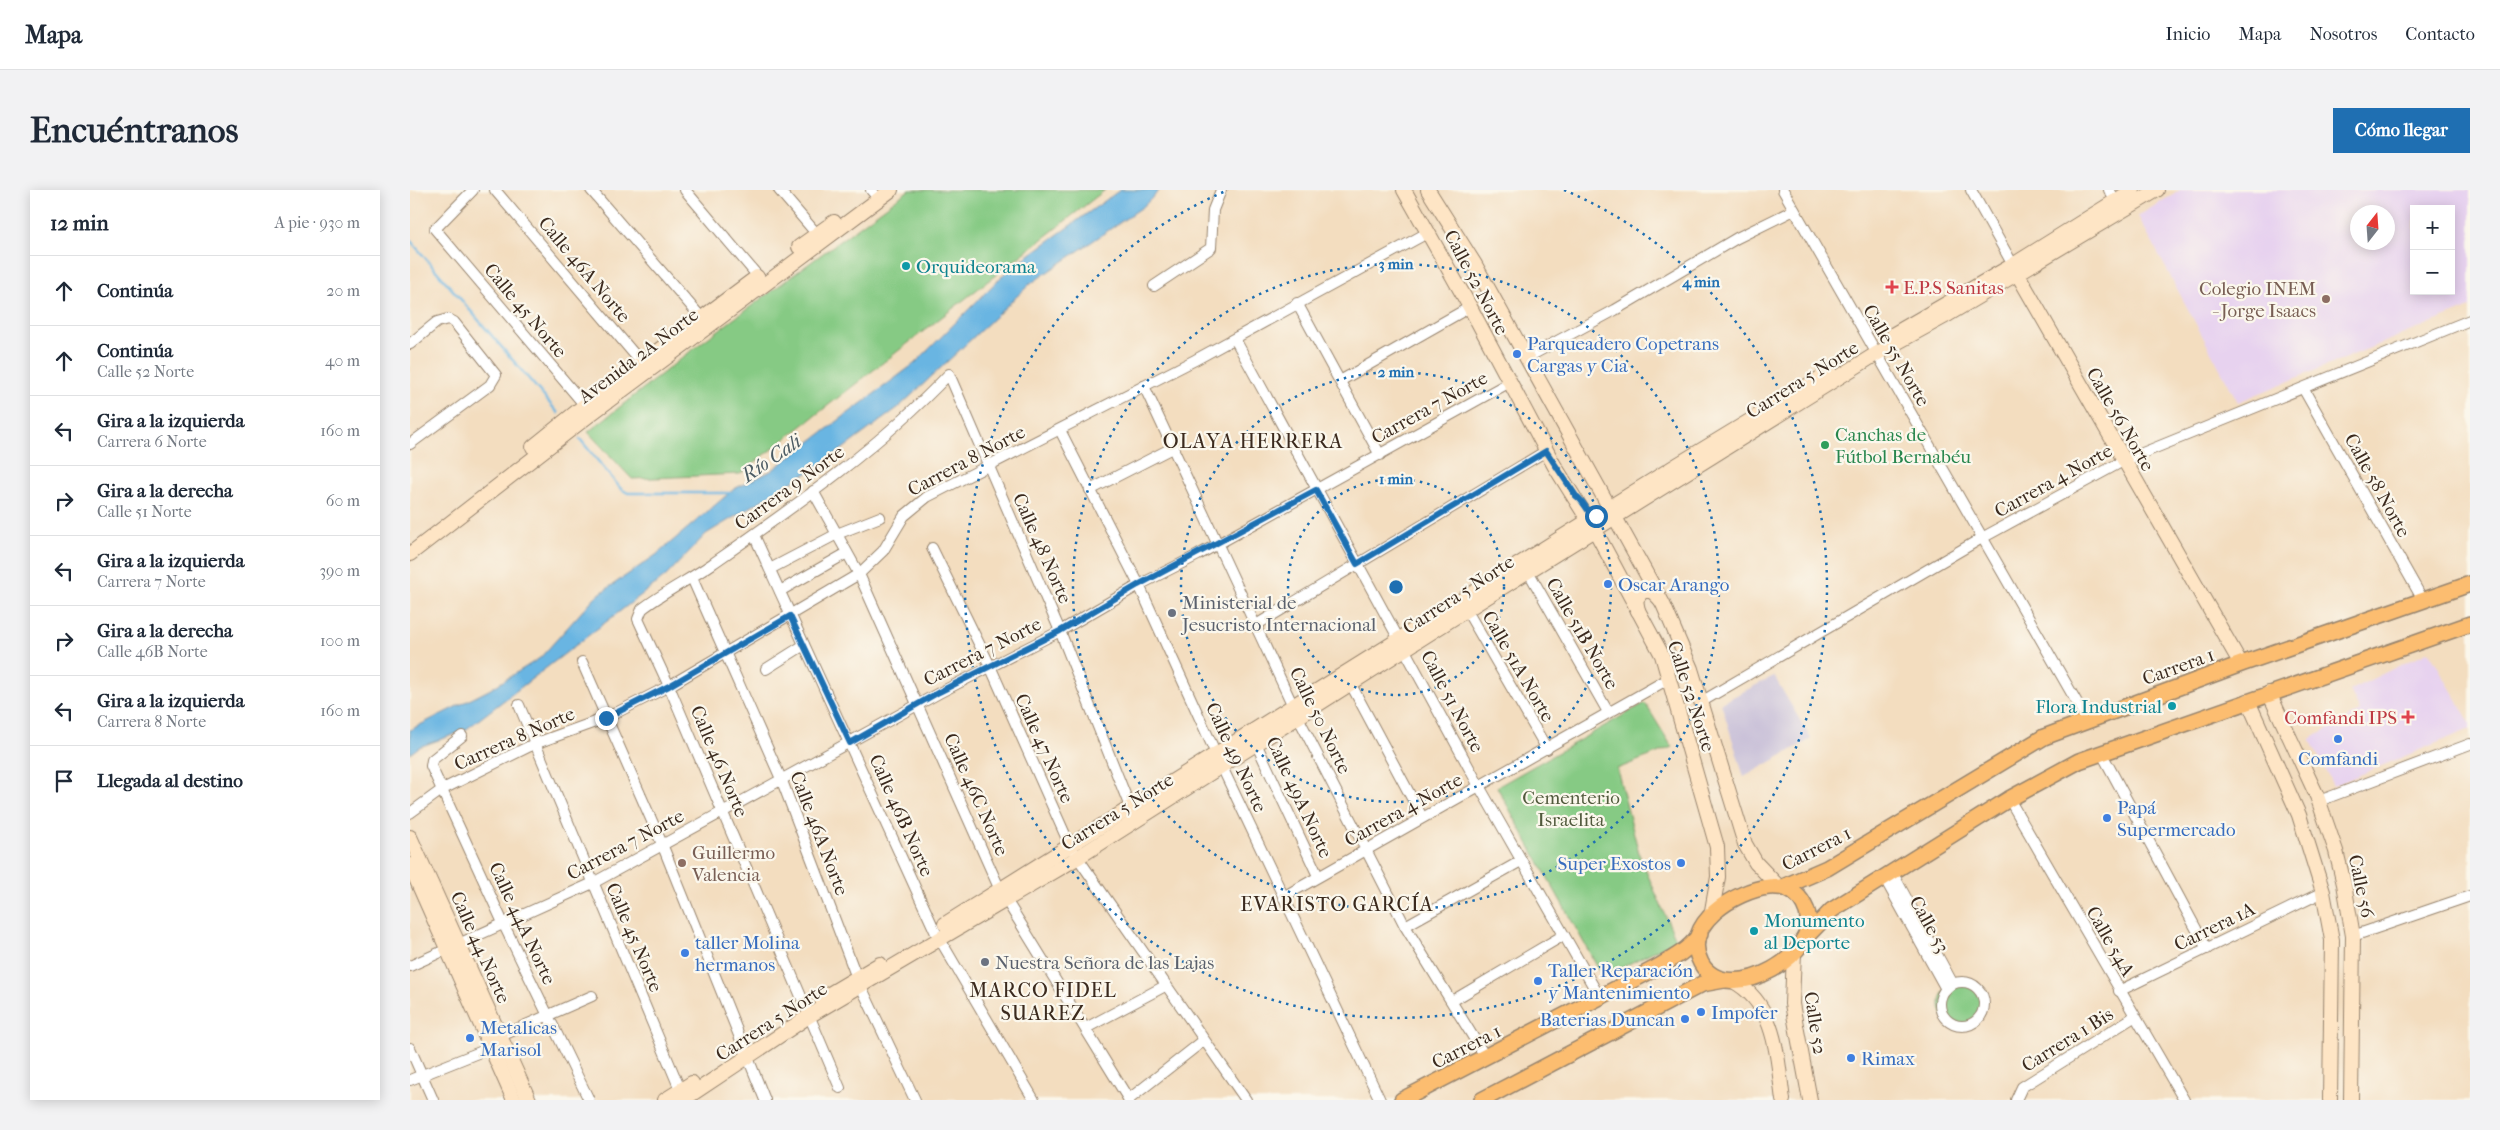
<!DOCTYPE html>
<html lang="es">
<meta charset="utf-8">
<style>
:root{--surface:#fff;--page:#f2f2f3;--text:#1f2937;--muted:#747a83;--line:#e0e1e3;--accent:#1f6fb2}
body{margin:0;font-family:"IM FELL French Canon",serif;background:var(--page);color:var(--text)}
.controls{position:absolute;right:15px;top:15px;display:grid;overflow:hidden;border-radius:0px;box-shadow:0 2px 12px #0003}
.controls button{width:45px;height:45px;display:grid;place-items:center;padding:0;border:0;border-bottom:1px solid var(--line);background:var(--surface);color:var(--text);font:25px sans-serif}
.compass{position:absolute;left:1940px;top:15px;width:45px;height:45px;border-radius:50%;background:var(--surface);box-shadow:0 2px 12px #0003;rotate:17deg}
.stop{position:absolute;width:15px;height:15px;margin:-11px;border:4px solid #1f6fb2;border-radius:50%;background:#fff}
.stop.end{background:#1f6fb2;border-color:#fff;box-shadow:0 1px 5px #0008}
.list{margin:0;padding:0;list-style:none}
h2{display:flex;justify-content:space-between;align-items:center;height:65px;margin:0;padding:0 20px;font-size:21px}
h2 small{font-size:16px;font-weight:400;color:var(--muted)}
.list li{display:grid;grid-template-columns:32px 1fr auto;gap:15px;align-items:center;box-sizing:border-box;height:70px;padding:0 20px;border-top:1px solid var(--line)}
.list b{display:block;font-size:19px;white-space:nowrap}
.list p{margin:0;font-size:16px;white-space:nowrap;color:var(--muted)}
.list em{font-size:16px;font-style:normal;color:var(--muted)}
.icon{flex:none;width:28px;height:28px;fill:none;stroke:currentColor;stroke-width:2;stroke-linecap:round;stroke-linejoin:round}
.map{position:relative;flex:none;width:2060px;height:910px;overflow:hidden;border-radius:0px}
header{display:flex;align-items:center;gap:30px;box-sizing:border-box;height:70px;padding:0 25px;background:var(--surface);border-bottom:1px solid var(--line)}
header strong{font-size:24px}
nav{display:flex;gap:28px;margin-inline-start:auto;font-size:18px}
.intro{display:flex;align-items:center;justify-content:space-between;box-sizing:border-box;height:120px;padding:0 30px}
h1{margin:0;font-size:35px}
.button{padding:12px 22px;border-radius:0px;background:var(--accent);color:#fff;font-size:18px;font-weight:700}
main{display:flex;gap:30px;padding:0 30px}
aside{flex:1;background:var(--surface);border-radius:0px;box-shadow:0 2px 12px #0003}
.map>svg:first-child{display:block}
</style>
<header>
<strong>Mapa</strong>
<nav><a>Inicio</a><a>Mapa</a><a>Nosotros</a><a>Contacto</a></nav>
</header>
<div class="intro"><h1>Encuéntranos</h1><a class="button">Cómo llegar</a></div>
<main>
<aside>
<h2>12 min<small>A pie · 930 m</small></h2>
<ul class="list">
<li><svg class="icon" aria-label="ahead" viewBox="0 0 24 24"><path d="M12 20V5M6 11l6-6 6 6"/></svg><div><b>Continúa</b></div><em>20 m</em></li>
<li><svg class="icon" aria-label="ahead" viewBox="0 0 24 24"><path d="M12 20V5M6 11l6-6 6 6"/></svg><div><b>Continúa</b><p>Calle 52 Norte</p></div><em>40 m</em></li>
<li><svg class="icon" aria-label="left" viewBox="0 0 24 24"><path d="M17 20v-9H6M10 6l-5 5 5 5"/></svg><div><b>Gira a la izquierda</b><p>Carrera 6 Norte</p></div><em>160 m</em></li>
<li><svg class="icon" aria-label="right" viewBox="0 0 24 24"><path d="M7 20v-9h11M14 6l5 5-5 5"/></svg><div><b>Gira a la derecha</b><p>Calle 51 Norte</p></div><em>60 m</em></li>
<li><svg class="icon" aria-label="left" viewBox="0 0 24 24"><path d="M17 20v-9H6M10 6l-5 5 5 5"/></svg><div><b>Gira a la izquierda</b><p>Carrera 7 Norte</p></div><em>390 m</em></li>
<li><svg class="icon" aria-label="right" viewBox="0 0 24 24"><path d="M7 20v-9h11M14 6l5 5-5 5"/></svg><div><b>Gira a la derecha</b><p>Calle 46B Norte</p></div><em>100 m</em></li>
<li><svg class="icon" aria-label="left" viewBox="0 0 24 24"><path d="M17 20v-9H6M10 6l-5 5 5 5"/></svg><div><b>Gira a la izquierda</b><p>Carrera 8 Norte</p></div><em>160 m</em></li>
<li><svg class="icon" aria-label="arrive" viewBox="0 0 24 24"><path d="M6 21V4h12l-3 4 3 4H6"/></svg><div><b>Llegada al destino</b></div></li>
</ul>
</aside>
<div class="map">
<svg width="2060" height="910" viewBox="0 0 2060 910">
<rect width="100%" height="100%" fill="#fbf7ec"/>
<filter id="ink" filterUnits="userSpaceOnUse"><feTurbulence type="fractalNoise" baseFrequency=".02" numOctaves="2"/><feDisplacementMap in="SourceGraphic" scale="10" xChannelSelector="R" yChannelSelector="G"/><feConvolveMatrix kernelMatrix="1 2 1 2 8 2 1 2 1" color-interpolation-filters="sRGB"/></filter>
<filter id="wash" filterUnits="userSpaceOnUse"><feTurbulence type="fractalNoise" baseFrequency=".0096" numOctaves="4" result="noise"/><feDisplacementMap in="SourceGraphic" scale="20" xChannelSelector="R" yChannelSelector="G"/><feGaussianBlur stdDeviation="1.12" result="paint"/><feColorMatrix in="noise" values="0 0 0 0 0 0 0 0 0 0 0 0 0 0 0 0 0 1.4 0 .05"/><feComposite in="paint" operator="in"/></filter>
<g filter="url(#wash)">
<rect width="100%" height="100%" fill="#f3ddbf"/>
<g fill="#e7d2ef" fill-rule="evenodd">
<path d="M1770 0H2060V117L1828 212 1728 26ZM2004 19H2041V101H2004ZM1948 22H1978V52H1948Z"/>
<polygon points="2019,461 2060,533 2060,539 1923,596 1900,549 1950,521 1940,500"/>
</g>
<polygon fill="#c8bfd8" points="1364,486 1401,549 1334,587 1311,513"/>
<g fill="#86ca84" stroke="#607a51">
<polygon points="499,0 695,0 330,284 222,289 178,242 291,153"/>
<polygon points="1235,513 1262,557 1207,579 1230,667 1266,750 1193,787 1087,597"/>
<circle cx="1552" cy="814" r="22"/>
</g>
<polygon fill="#69b5e2" stroke="#527080" points="710,0 750,0 734,16 620,94 489,217 415,272 296,344 256,386 54,541 9,557 0,564 0,540 79,500 130,468 185,407 246,365 324,299 361,281 504,174 598,80"/>
<g fill="none" stroke-linecap="round" stroke-linejoin="round">
<g stroke="#69b5e2" stroke-width="2.5">
<polyline points="0,50 148,223"/>
<polyline points="170,249 211,299 218,303 321,303"/>
</g>
</g>
</g>
<g filter="url(#ink)">
<g fill="none" stroke-linecap="round" stroke-linejoin="round">
<g stroke="#97846e" stroke-width="12">
<g id="street">
<polyline points="63,0 25,39 178,219"/>
<polyline points="85,0 236,178"/>
<polyline points="181,0 296,133"/>
<polyline points="275,0 352,91"/>
<polyline points="369,0 411,49"/>
<polyline points="461,0 469,9"/>
<polyline points="1373,0 1677,530"/>
<polyline points="1561,0 1603,75"/>
<polyline points="1699,0 1709,16"/>
<polyline points="744,96 801,58 803,20 811,0"/>
<polyline points="887,113 970,265"/>
<polyline points="825,149 1069,596 1190,808"/>
<polyline points="0,154 27,132 38,129 44,132 86,185 80,195 0,254"/>
<polyline points="1116,168 1205,120 1327,48 1384,20"/>
<polyline points="930,191 1060,117"/>
<polyline points="734,196 889,529 995,736 1076,868"/>
<polyline points="1893,198 2013,410"/>
<polyline points="650,240 729,395 812,577 970,910"/>
<polyline points="680,300 764,257"/>
<polyline points="403,301 449,384 590,700 719,910"/>
<polyline points="344,345 525,741 624,910"/>
<polyline points="522,358 580,476 661,658 836,910"/>
<polyline points="360,379 427,344 470,327"/>
<polyline points="1118,381 1198,522"/>
<polyline points="282,388 372,591 447,788 505,910"/>
<polyline points="370,401 437,363"/>
<polyline points="1053,414 1137,559"/>
<polyline points="846,435 1136,261"/>
<polyline points="172,472 252,654 355,910"/>
<polyline points="356,479 394,455"/>
<polyline points="938,489 1012,627"/>
<polyline points="1291,512 1572,348 1713,271 2060,130"/>
<polyline points="109,515 272,904"/>
<polyline points="52,546 22,570 21,576 94,735 179,910"/>
<polyline points="844,549 908,686"/>
<polyline points="1691,562 1797,759"/>
<polyline points="1599,609 1774,910"/>
<polyline points="1909,611 2060,554"/>
<polyline points="0,623 33,599 124,554 196,528 259,496 449,384 473,361 494,326 517,307 785,170 1019,42"/>
<polyline points="1482,682 1543,794"/>
<polyline points="1474,687 1536,799"/>
<polyline points="873,707 1260,488"/>
<polyline points="995,736 1111,671"/>
<polyline points="1943,746 2060,706"/>
<polyline points="0,776 183,693 529,503 650,441 729,395 788,365 1100,192"/>
<circle cx="1552" cy="814" r="22"/>
<polyline points="1709,801 1913,702"/>
<polyline points="1042,811 1154,745"/>
<polyline points="676,838 755,796"/>
<polyline points="91,846 182,806"/>
<polyline points="0,858 23,910"/>
<polyline points="0,890 80,858"/>
<path d="M430 898 259 496 228 429 232 419C254 402 279 390 302 374 385 316 469 258 539 184L650 441 722 622"/>
<polyline points="718,910 793,851"/>
<polyline points="1606,910 1612,897 1724,827"/>
</g>
</g>
<g stroke="#97846e" stroke-width="16">
<g id="secondary">
<polyline points="994,0 1060,117 1144,275 1187,344 1252,465 1307,657 1308,687 1301,726"/>
<polyline points="1018,0 1064,73 1253,414 1281,479 1335,654 1346,673 1368,696"/>
<polyline points="389,57 424,32"/>
<polyline points="1603,76 1831,474"/>
<polyline points="1484,144 1603,75 1723,0"/>
<polyline points="123,257 175,215 347,87"/>
<polyline points="0,364 182,223 481,0"/>
<polyline points="1228,421 1226,410 1232,401 1242,401 1250,409"/>
<polyline points="1859,503 1907,606 1926,661 1934,694 1943,746 1941,910"/>
<polyline points="1838,511 1889,625 1913,702 1922,750 1920,910"/>
<polyline points="0,647 119,910"/>
<polyline points="0,675 104,910"/>
<polyline points="535,734 1267,275 1420,182"/>
<polyline points="1384,762 1382,814 1400,910"/>
<path d="M1323 791C1366 814 1367 866 1373 910"/>
<polyline points="411,809 470,774"/>
<polyline points="255,910 282,893"/>
<polyline points="273,910 399,826 667,668 1056,420 1466,164 1539,124 1747,0"/>
</g>
</g>
<g stroke="#97846e" stroke-width="18">
<g id="primary">
<path d="M1359 697C1374 696 1386 700 1394 715 1421 763 1316 820 1291 773 1270 734 1327 700 1359 697Z"/>
<polyline points="1373,697 1417,678 1634,547 1831,474 2060,394"/>
<polyline points="1393,750 1422,720 1599,609 1669,571 2060,434"/>
<path d="M992 910 1244 779C1262 769 1278 761 1290 744"/>
<polyline points="1072,910 1292,794 1314,790"/>
</g>
</g>
<use href="#street" stroke="#fff" stroke-width="10"/>
<use href="#secondary" stroke="#fee5c5" stroke-width="14"/>
<use href="#primary" stroke="#fcbd6f" stroke-width="15"/>
</g>
</g>
<g fill="none" stroke-linecap="round" stroke-linejoin="round" filter="url(#ink)">
<path stroke="#1f6fb2" stroke-width="6" d="M196 528 259 496 380 426 440 553 529 502 650 441 728 395 906 300 947 374 1136 261 1166 306C1174 310 1176 322 1185 327L1186 326"/>
</g>
<g fill="none" stroke="#1f6fb2" stroke-width="2.5" stroke-dasharray="2.5 5">
<circle cx="986" cy="397" r="108"/>
<circle cx="986" cy="397" r="215"/>
<circle cx="986" cy="397" r="323"/>
<path d="M1154 0A431 431 0 1 1 818 0"/>
</g>
<g fill="#0f9aa8" stroke="#fbf7ec" stroke-width="2">
<circle cx="496" cy="76" r="5"/>
<circle cx="1762" cy="516" r="5"/>
<circle cx="1344" cy="741" r="5"/>
</g>
<g fill="#e0444e" stroke="#fbf7ec" stroke-width="2">
<path d="M1479.5 89.5h5v5h5v5h-5v5h-5v-5h-5v-5h5z"/>
<path d="M1995.5 519.5h5v5h5v5h-5v5h-5v-5h-5v-5h5z"/>
</g>
<g fill="#8d6e63" stroke="#fbf7ec" stroke-width="2">
<circle cx="1916" cy="109" r="5"/>
<circle cx="272" cy="673" r="5"/>
</g>
<g fill="#3f7fe0" stroke="#fbf7ec" stroke-width="2">
<circle cx="1107" cy="164" r="5"/>
<circle cx="1198" cy="394" r="5"/>
<circle cx="1928" cy="549" r="5"/>
<circle cx="1697" cy="628" r="5"/>
<circle cx="1271" cy="673" r="5"/>
<circle cx="275" cy="763" r="5"/>
<circle cx="1128" cy="791" r="5"/>
<circle cx="1291" cy="822" r="5"/>
<circle cx="1275" cy="829" r="5"/>
<circle cx="60" cy="848" r="5"/>
<circle cx="1441" cy="868" r="5"/>
</g>
<circle fill="#2e9e5b" stroke="#fbf7ec" stroke-width="2" cx="1415" cy="255" r="5"/>
<g fill="#6b7280" stroke="#fbf7ec" stroke-width="2">
<circle cx="762" cy="423" r="5"/>
<circle cx="575" cy="772" r="5"/>
</g>
<g text-anchor="middle" stroke-width="4.5" stroke-linejoin="round" paint-order="stroke">
<g font-size="19" fill="#0d838f" stroke="#fbf7ec" text-anchor="start">
<text x="506" y="83">Orquideorama</text>
<text x="1752" y="523" text-anchor="end">Flora Industrial</text>
<text x="1354" y="737">Monumento<tspan x="1354" dy="22">al Deporte</tspan></text>
</g>
<g font-size="19" fill="#3b2a1e" stroke="#fbf7ec">
<text transform="translate(175 79) rotate(50)" y="7">Calle 46A Norte</text>
<text transform="translate(1067 92) rotate(62)" y="7">Calle 52 Norte</text>
<text transform="translate(116 120) rotate(50)" y="7">Calle 45 Norte</text>
<text transform="translate(228 165) rotate(-37)" y="7">Avenida 2A Norte</text>
<text transform="translate(1487 165) rotate(60)" y="7">Calle 55 Norte</text>
<text transform="translate(1392 189) rotate(-32)" y="7">Carrera 5 Norte</text>
<text transform="translate(1019 217) rotate(-29)" y="7">Carrera 7 Norte</text>
<text transform="translate(1711 229) rotate(60)" y="7">Calle 56 Norte</text>
<text transform="translate(556 270) rotate(-28)" y="7">Carrera 8 Norte</text>
<text transform="translate(1643 290) rotate(-29)" y="7">Carrera 4 Norte</text>
<text transform="translate(1968 295) rotate(61)" y="7">Calle 58 Norte</text>
<text transform="translate(379 297) rotate(-36)" y="7">Carrera 9 Norte</text>
<text transform="translate(633 358) rotate(66)" y="7">Calle 48 Norte</text>
<text transform="translate(1048 404) rotate(-33)" y="7">Carrera 5 Norte</text>
<text transform="translate(1173 443) rotate(60)" y="7">Calle 51B Norte</text>
<text transform="translate(572 461) rotate(-27)" y="7">Carrera 7 Norte</text>
<text transform="translate(1109 476) rotate(60)" y="7">Calle 51A Norte</text>
<text transform="translate(1768 476) rotate(-20)" y="7">Carrera 1</text>
<text transform="translate(1282 506) rotate(72)" y="7">Calle 52 Norte</text>
<text transform="translate(1043 511) rotate(62)" y="7">Calle 51 Norte</text>
<text transform="translate(911 530) rotate(64)" y="7">Calle 50 Norte</text>
<text transform="translate(104 548) rotate(-24)" y="7">Carrera 8 Norte</text>
<text transform="translate(635 558) rotate(66)" y="7">Calle 47 Norte</text>
<text transform="translate(827 567) rotate(65)" y="7">Calle 49 Norte</text>
<text transform="translate(310 571) rotate(67)" y="7">Calle 46 Norte</text>
<text transform="translate(567 604) rotate(66)" y="7">Calle 46C Norte</text>
<text transform="translate(890 607) rotate(65)" y="7">Calle 49A Norte</text>
<text transform="translate(993 619) rotate(-29)" y="7">Carrera 4 Norte</text>
<text transform="translate(707 621) rotate(-32)" y="7">Carrera 5 Norte</text>
<text transform="translate(492 625) rotate(66)" y="7">Calle 46B Norte</text>
<text transform="translate(410 643) rotate(69)" y="7">Calle 46A Norte</text>
<text transform="translate(215 654) rotate(-28)" y="7">Carrera 7 Norte</text>
<text transform="translate(1406 658) rotate(-27)" y="7">Carrera 1</text>
<text transform="translate(1952 696) rotate(78)" y="7">Calle 56</text>
<text transform="translate(113 733) rotate(65)" y="7">Calle 44A Norte</text>
<text transform="translate(1520 734) rotate(61)" y="7">Calle 53</text>
<text transform="translate(1804 736) rotate(-26)" y="7">Carrera 1A</text>
<text transform="translate(225 747) rotate(67)" y="7">Calle 45 Norte</text>
<text transform="translate(1701 751) rotate(60)" y="7">Calle 54A</text>
<text transform="translate(71 757) rotate(66)" y="7">Calle 44 Norte</text>
<text transform="translate(361 831) rotate(-33)" y="7">Carrera 5 Norte</text>
<text transform="translate(1406 833) rotate(81)" y="7">Calle 52</text>
<text transform="translate(1657 849) rotate(-32)" y="7">Carrera 1 Bis</text>
<text transform="translate(1056 856) rotate(-27)" y="7">Carrera 1</text>
</g>
<g font-size="19" fill="#be3a42" stroke="#fbf7ec" text-anchor="start">
<text x="1493" y="104">E.P.S Sanitas</text>
<text x="1987" y="534" text-anchor="end">Comfandi IPS</text>
</g>
<g font-size="19" fill="#785e54" stroke="#fbf7ec" text-anchor="end">
<text x="1906" y="105">Colegio INEM<tspan x="1906" dy="22">- Jorge Isaacs</tspan></text>
<text x="282" y="669" text-anchor="start">Guillermo<tspan x="282" dy="22">Valencia</tspan></text>
</g>
<g font-size="19" fill="#366cbe" stroke="#fbf7ec" text-anchor="start">
<text x="1117" y="160">Parqueadero Copetrans<tspan x="1117" dy="22">Cargas y Cia</tspan></text>
<text x="1208" y="401">Oscar Arango</text>
<text x="1928" y="575" text-anchor="middle">Comfandi</text>
<text x="1707" y="624">Papá<tspan x="1707" dy="22">Supermercado</tspan></text>
<text x="1261" y="680" text-anchor="end">Super Exostos</text>
<text x="285" y="759">taller Molina<tspan x="285" dy="22">hermanos</tspan></text>
<text x="1138" y="787">Taller Reparación<tspan x="1138" dy="22">y Mantenimiento</tspan></text>
<text x="1301" y="829">Impofer</text>
<text x="1265" y="836" text-anchor="end">Baterias Duncan</text>
<text x="70" y="844">Metalicas<tspan x="70" dy="22">Marisol</tspan></text>
<text x="1451" y="875">Rimax</text>
</g>
<g font-size="19" fill="#27864d" stroke="#fbf7ec" text-anchor="start">
<text x="1425" y="251">Canchas de<tspan x="1425" dy="22">Fútbol Bernabéu</tspan></text>
</g>
<g font-size="19" fill="#5b616d" stroke="#fbf7ec" text-anchor="start">
<text x="772" y="419">Ministerial de<tspan x="772" dy="22">Jesucristo Internacional</tspan></text>
<text x="585" y="779">Nuestra Señora de las Lajas</text>
</g>
<g font-size="19" fill="#525a3d" stroke="#fbf7ec">
<text x="1161" y="614">Cementerio<tspan x="1161" dy="22">Israelita</tspan></text>
</g>
<g font-size="20" letter-spacing="1" fill="#3b2a1e" stroke="#fbf7ec">
<text x="843" y="258">OLAYA HERRERA</text>
<text x="927" y="721">EVARISTO GARCÍA</text>
<text x="633" y="807">MARCO FIDEL<tspan x="633" dy="23">SUAREZ</tspan></text>
</g>
<g font-size="20" font-style="italic" fill="#4b5b63" stroke="#fbf7ec">
<text transform="translate(361 268) rotate(-35)" y="7">Río Cali</text>
</g>
</g>
<circle cx="986" cy="397" r="8" fill="#1f6fb2" stroke="#fbf7ec" stroke-width="2.5"/>
<g font-size="15" text-anchor="middle" font-weight="bold" fill="#1f6fb2" stroke="#fbf7ec" stroke-width="4.5" stroke-linejoin="round" paint-order="stroke">
<text x="986" y="79">3 min</text>
<text x="1291" y="97">4 min</text>
<text x="986" y="187">2 min</text>
<text x="986" y="294">1 min</text>
</g>
</svg>
<div class="controls">
<button>+</button>
<button>−</button>
</div>
<svg class="compass" viewBox="-18 -18 36 36"><path d="M0-13l5 13h-10z" fill="#e53935"/><path d="M0 13l5-13h-10z" fill="#747a83"/></svg>
<div class="stop" style="left:1186px;top:326px"></div>
<div class="stop end" style="left:196px;top:528px"></div>
</div>
</main>
